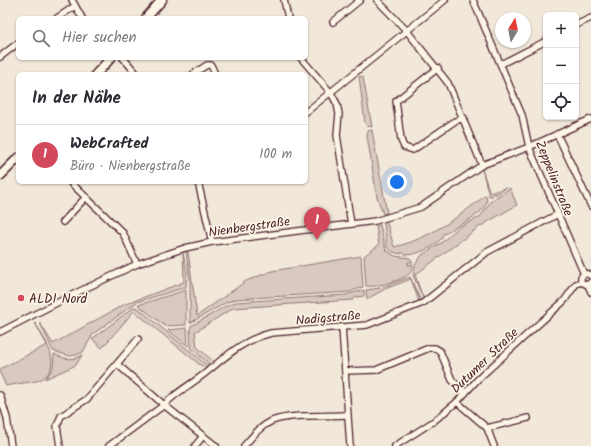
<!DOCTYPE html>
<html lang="de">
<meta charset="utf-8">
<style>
:root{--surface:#fff;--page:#f7f7f7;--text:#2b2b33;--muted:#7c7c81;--line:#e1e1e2;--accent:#d1495b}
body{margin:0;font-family:Kalam,sans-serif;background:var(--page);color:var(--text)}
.controls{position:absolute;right:12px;top:12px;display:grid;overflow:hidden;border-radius:6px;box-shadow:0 1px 3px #0004}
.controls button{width:36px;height:36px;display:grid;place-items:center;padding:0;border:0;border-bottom:1px solid var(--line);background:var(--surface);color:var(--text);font:20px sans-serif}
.compass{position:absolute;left:495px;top:12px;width:36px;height:36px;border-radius:50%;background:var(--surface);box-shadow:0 1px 3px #0004;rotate:10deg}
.you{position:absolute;left:397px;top:182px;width:14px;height:14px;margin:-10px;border:3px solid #fff;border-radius:50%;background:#1a73e8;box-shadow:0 0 0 6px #1a73e833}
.badge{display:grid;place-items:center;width:26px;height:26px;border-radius:50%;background:var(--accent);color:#fff;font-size:13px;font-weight:700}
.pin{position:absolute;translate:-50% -33px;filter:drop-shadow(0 1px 2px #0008)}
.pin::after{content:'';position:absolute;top:21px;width:14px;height:12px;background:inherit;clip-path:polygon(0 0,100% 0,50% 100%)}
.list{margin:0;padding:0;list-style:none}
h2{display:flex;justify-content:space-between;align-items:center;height:52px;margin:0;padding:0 16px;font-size:17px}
h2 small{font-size:13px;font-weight:400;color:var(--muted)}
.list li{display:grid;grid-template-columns:26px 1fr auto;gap:12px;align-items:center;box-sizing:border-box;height:60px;padding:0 16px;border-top:1px solid var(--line)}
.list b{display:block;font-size:15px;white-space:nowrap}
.list p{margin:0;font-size:13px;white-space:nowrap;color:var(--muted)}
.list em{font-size:13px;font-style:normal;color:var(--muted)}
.icon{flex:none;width:22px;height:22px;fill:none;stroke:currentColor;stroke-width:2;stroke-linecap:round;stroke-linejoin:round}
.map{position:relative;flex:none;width:591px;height:446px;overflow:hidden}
.search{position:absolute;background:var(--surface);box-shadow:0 1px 3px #0004;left:16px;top:16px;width:292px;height:44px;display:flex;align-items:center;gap:10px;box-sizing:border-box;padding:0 14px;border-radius:6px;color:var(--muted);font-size:15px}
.panel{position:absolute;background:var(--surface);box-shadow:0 1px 3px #0004;left:16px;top:72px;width:292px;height:112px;border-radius:6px}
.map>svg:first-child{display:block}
</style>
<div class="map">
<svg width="591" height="446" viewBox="0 0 591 446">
<rect width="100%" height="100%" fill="#f1e8da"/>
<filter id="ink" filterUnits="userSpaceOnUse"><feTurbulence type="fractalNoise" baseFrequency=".025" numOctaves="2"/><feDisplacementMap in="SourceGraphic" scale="8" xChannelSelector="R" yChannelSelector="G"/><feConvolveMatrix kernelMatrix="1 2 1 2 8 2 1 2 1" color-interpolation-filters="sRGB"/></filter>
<g filter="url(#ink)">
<g fill="#d8cac0" stroke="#917476">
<polygon points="359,76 363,77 372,127 367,126 365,124"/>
<polygon points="372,130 387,213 383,214 377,197 367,136 368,131"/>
<polygon points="482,169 490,193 507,187 496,195 495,193 492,195 493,196 489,196"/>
<polygon points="510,188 517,205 479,227 415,275 423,298 413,275 415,265 422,255 441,243 459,227 480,217 491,201"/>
<path d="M486 195 487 202C479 220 459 222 445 234L444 233 442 236 443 237C435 247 418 255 405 255L402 252 401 254 393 252 387 247 384 224 387 223 394 247C429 239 458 217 486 195Z"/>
<path d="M380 225 386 250 395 256 410 258 413 262H408V265L413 264C412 267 412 270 410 273 404 280 374 288 366 286L364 256 379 245 376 226Z"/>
<polygon points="186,252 188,252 197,316 246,281 272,271 361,256 363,287 350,292 236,299 227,302 190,323 190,280"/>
<polygon points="183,253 187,273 186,287 137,302 93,334 83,352 76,355 70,356 53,351 40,323 53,344 123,305 184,282"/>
<polygon points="410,277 421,301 419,302 411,279 385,289 367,299 366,290 380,288"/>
<polygon points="186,290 186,325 165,326 138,305"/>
<polygon points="364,290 364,296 356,297 353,300 233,308 195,332 197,347 213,361 213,364 209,364 191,348 190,330 191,326 224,307 236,302 346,295"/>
<polygon points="134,307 138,308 208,366 206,368 199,364 134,311 102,348 92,339"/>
<path d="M35 323C44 338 65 367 40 380 34 382 14 384 6 386L0 373V369L47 345Z"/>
<polygon points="187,328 188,346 168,330"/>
<path d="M54 354C64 359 73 361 82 355L76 365 45 379 53 368Z"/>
</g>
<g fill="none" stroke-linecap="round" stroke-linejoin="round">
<g stroke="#4a1f2b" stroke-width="8">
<g id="street">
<polyline points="72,0 82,18"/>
<polyline points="284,0 288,18"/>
<polyline points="377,0 407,31 448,83 482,165"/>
<polyline points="473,0 522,115 529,147 584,274"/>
<polyline points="57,18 75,6"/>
<polyline points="333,22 360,0"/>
<polyline points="576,25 591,18"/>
<polyline points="0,57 18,43"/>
<polyline points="123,58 137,74"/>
<polyline points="301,58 331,93 337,104 339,114 337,135 351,224"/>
<polyline points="501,64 546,41"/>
<polyline points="438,68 396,101 401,140 404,147 413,150 455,121 464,118"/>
<polyline points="193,74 207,65 211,65 215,74"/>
<polyline points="306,112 445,0"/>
<polyline points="557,134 591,206"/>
<polyline points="70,182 123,233 137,264"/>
<polyline points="198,182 212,242"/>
<polyline points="63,222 86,197"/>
<polyline points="591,276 588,274 584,274 581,277 581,282 588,285 591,282"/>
<polyline points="588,285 591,292"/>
<polyline points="342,327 350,446"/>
<polyline points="0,332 78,292 137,264 185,248 212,242 375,221 421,207 482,165 529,147 591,119"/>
<polyline points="117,364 164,405 216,446"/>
<polyline points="345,371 376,370 429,348 435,348 440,351 452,380 465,393"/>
<polyline points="0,395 7,418 11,446"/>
<polyline points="457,402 487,428 494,446"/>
<polyline points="487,428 528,418"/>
<polyline points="60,446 57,426 61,416 87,399 138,339"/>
<path d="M109 446 164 405C177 391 194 383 208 371 227 355 245 339 271 333L367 325 423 303 487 252 558 214"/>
<polyline points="195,446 203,436"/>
<path d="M244 446C252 437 260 426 272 421 290 414 327 416 347 415"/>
<polyline points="395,446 434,421 457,402 478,379 564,301 576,284 581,282"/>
</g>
</g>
<g stroke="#4a1f2b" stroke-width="11">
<g id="secondary">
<polyline points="146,18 162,0"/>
<polyline points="96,74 111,58"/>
<polyline points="0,176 18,158"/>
</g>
</g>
<use href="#street" stroke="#fcf5e5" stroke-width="5.5"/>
<use href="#secondary" stroke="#fcf5e5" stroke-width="8"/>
</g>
</g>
<circle fill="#d1495b" stroke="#fcf5e5" stroke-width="1.5" cx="21" cy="298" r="4"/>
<g text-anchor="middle" stroke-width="3.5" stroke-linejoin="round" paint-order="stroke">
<g font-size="13" fill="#4a1f2b" stroke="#fcf5e5">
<text transform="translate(555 178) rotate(68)" y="5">Zeppelinstraße</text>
<text transform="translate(249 226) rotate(-8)" y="5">Nienbergstraße</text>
<text transform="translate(328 317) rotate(-5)" y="5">Nadigstraße</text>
<text transform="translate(484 360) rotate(-44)" y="5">Dutumer Straße</text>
</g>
<g font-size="13" fill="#4a1f2b" stroke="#fcf5e5" text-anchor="start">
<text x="29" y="303">ALDI Nord</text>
</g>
</g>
</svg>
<div class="controls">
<button>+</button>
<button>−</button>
<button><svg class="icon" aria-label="locate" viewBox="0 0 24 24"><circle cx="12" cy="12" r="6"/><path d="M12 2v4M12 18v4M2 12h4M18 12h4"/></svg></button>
</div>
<svg class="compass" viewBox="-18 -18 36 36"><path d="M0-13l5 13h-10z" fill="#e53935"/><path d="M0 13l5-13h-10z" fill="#7c7c81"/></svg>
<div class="you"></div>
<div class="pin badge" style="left:317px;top:240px">1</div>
<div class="search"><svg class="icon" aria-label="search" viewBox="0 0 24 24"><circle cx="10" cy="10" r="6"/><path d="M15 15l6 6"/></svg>Hier suchen</div>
<section class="panel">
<h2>In der Nähe<small></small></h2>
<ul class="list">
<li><span class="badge">1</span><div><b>WebCrafted</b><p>Büro · Nienbergstraße</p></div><em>100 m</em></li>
</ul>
</section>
</div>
